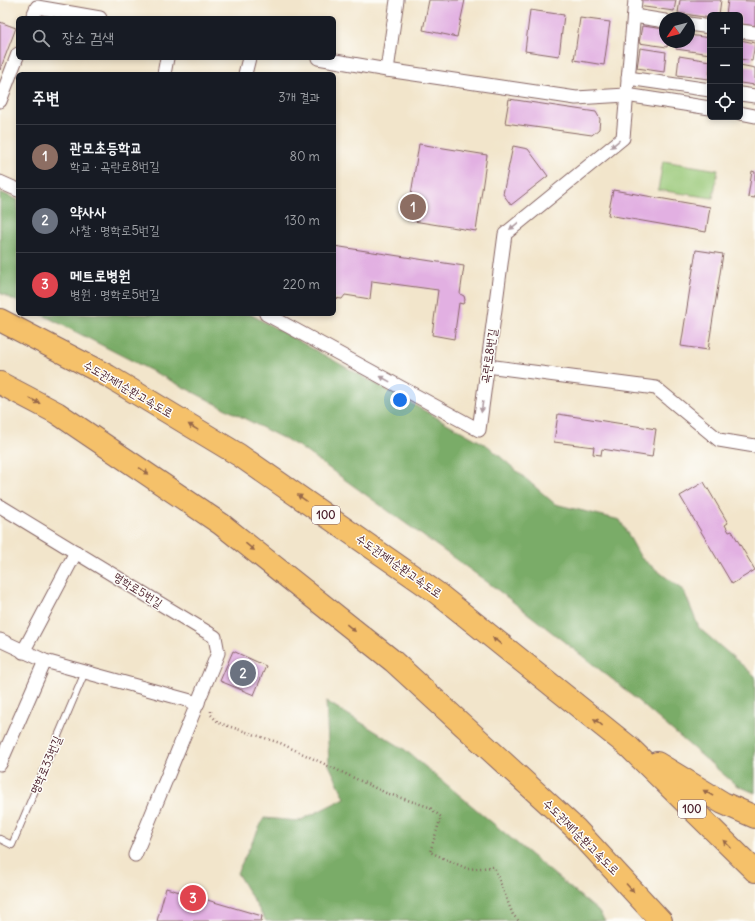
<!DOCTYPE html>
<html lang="ko">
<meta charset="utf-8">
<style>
:root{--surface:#171b24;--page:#242831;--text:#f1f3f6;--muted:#9ea1a6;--line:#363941;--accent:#1a73e8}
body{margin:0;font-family:Delius,"Poor Story",sans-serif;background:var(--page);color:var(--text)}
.controls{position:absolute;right:12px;top:12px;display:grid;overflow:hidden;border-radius:6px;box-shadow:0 2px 6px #0003}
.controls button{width:36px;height:36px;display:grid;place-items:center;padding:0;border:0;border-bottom:1px solid var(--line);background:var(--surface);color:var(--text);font:20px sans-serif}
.compass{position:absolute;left:659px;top:12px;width:36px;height:36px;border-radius:50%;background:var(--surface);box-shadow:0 2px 6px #0003;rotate:235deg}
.you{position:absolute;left:400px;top:400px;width:14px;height:14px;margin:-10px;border:3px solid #fff;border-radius:50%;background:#1a73e8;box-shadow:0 0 0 6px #1a73e833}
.badge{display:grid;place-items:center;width:26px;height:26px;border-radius:50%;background:var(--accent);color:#fff;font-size:13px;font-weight:700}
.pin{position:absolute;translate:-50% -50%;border:2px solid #fff;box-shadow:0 1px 4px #0006}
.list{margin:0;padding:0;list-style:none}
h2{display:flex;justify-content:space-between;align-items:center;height:52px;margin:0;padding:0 16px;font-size:17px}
h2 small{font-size:13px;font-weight:400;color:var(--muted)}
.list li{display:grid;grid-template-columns:26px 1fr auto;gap:12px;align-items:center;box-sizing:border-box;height:64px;padding:0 16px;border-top:1px solid var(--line)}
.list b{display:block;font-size:15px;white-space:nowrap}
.list p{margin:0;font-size:13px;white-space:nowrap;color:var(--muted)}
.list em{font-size:13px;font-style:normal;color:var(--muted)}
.icon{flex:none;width:22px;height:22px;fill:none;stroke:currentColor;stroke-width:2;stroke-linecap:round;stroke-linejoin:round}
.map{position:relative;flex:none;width:755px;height:921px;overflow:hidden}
.search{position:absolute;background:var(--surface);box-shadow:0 2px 6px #0003;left:16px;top:16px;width:320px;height:44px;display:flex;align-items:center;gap:10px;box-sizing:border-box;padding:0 14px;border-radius:6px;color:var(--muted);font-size:15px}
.panel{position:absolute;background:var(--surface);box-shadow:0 2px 6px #0003;left:16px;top:72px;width:320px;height:244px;border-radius:6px}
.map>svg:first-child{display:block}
</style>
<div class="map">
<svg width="755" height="921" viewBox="0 0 755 921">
<rect width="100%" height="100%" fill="#fdfcf7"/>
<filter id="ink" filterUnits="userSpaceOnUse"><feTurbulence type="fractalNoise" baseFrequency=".025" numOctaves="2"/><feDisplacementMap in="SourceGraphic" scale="8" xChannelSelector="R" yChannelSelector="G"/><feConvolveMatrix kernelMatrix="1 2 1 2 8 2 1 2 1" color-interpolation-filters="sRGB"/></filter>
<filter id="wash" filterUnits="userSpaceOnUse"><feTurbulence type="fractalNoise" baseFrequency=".012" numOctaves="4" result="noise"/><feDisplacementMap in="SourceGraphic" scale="16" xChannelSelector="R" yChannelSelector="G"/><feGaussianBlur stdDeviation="0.9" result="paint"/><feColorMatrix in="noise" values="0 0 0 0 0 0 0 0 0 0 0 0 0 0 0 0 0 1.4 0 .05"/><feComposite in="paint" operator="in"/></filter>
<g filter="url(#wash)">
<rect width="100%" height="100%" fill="#f2e5cb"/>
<polygon fill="#98c877" stroke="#717451" points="663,161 718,170 713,198 658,190"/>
<g fill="#7aac68" stroke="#62664a">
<polygon points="0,192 18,200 18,302 0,293"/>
<polygon points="41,314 250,314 488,446 555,504 620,520 641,558 684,591 699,628 755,676 755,793 736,785 617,683 490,584 298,446"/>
<polygon points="326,701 404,749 598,911 605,921 266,921 237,873 264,818 299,821 345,798 329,765"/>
</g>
<g id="blocks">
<g fill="#e2b0e2">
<polygon points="429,0 465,0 457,37 423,30"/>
<polygon points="637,0 676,0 674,11 637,6"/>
<polygon points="680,0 721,0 719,15 710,15 710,18 678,13"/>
<polygon points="728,0 755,1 755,26 740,24 740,15 726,15"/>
<polygon points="530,10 564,15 559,56 525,51"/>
<polygon points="580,18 610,22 604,65 574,60"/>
<polygon points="0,22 16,28 0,70"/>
<polygon points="642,26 665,29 665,42 668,42 667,47 639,43"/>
<polygon points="689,35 710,38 710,54 676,49 677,42 689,42"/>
<polygon points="740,40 755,43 752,61 740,59"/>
<polygon points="640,48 666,52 664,72 637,68"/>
<polygon points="679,56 710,61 709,79 677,75"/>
<polygon points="740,65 755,68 755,85 740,83"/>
<polygon points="509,99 596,112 600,119 599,129 592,135 505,123"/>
<polygon points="419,144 487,155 476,231 407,220"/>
<polygon points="513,146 528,149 548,176 511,205 503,194"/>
<polygon points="752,171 755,172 755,198 748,197"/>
<polygon points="613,190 710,207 706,232 608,215"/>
<polygon points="334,246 464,266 460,294 464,296 465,300 463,304 459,303 454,339 432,335 438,290 372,281 370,299 345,295 342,299 334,298"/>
<polygon points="696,250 723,254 708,350 681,346"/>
<polygon points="558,414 656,429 652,457 602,449 601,455 593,454 594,447 554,442"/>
<polygon points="704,482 728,523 725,525 729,532 732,531 755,570 732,584 680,496"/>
<polygon points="233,651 266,666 254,695 220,681"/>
<polygon points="166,888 262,916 261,921 157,921"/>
</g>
</g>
</g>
<g filter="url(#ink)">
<use href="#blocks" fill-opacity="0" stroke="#856463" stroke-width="1"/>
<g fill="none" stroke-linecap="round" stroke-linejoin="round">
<g stroke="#856463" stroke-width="8">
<polyline id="lane" points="0,839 12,845 85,672"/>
</g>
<g stroke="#856463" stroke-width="15">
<g id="street">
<polyline points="634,16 665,21"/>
<polyline points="32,18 37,7 100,18"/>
<polyline points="689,24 710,27"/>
<polyline points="740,31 755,33"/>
<polyline points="318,58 387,70 576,98 626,95 710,108"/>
<polyline points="387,70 397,0"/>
<polyline points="164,74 167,58"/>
<polyline points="245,74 249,58"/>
<polyline points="628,78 710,90"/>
<polyline points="740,94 755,96"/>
<polyline points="0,101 18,54"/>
<polyline points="740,113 755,116"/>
<polyline points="0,182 18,190"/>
<polyline points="266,314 479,430 505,234 623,138 635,0"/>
<polyline points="487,366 656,388 719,440 755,446"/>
<polyline points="0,506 215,637 218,653 135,855"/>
<polyline points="0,640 45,661 198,703"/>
<polyline points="23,652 76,552"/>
<polyline points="0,764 45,661"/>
</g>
</g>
<g stroke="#856463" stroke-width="24">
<g id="highway">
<polyline points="0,320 108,376 239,455 437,593 629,747 755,871"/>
<polyline points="0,383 57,413 221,524 393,661 575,828 661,921"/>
<polyline points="657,763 723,803 755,817"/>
</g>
</g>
<polyline stroke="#856463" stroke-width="2.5" stroke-dasharray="1 3" stroke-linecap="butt" points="211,711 211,715 219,723 280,743 386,793 429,807 441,817 430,852 468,869 494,867 513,915 519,921"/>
<use href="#lane" stroke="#fff" stroke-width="6"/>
<use href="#street" stroke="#fff" stroke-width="13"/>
<use href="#highway" stroke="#f5c16b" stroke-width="22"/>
</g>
<defs><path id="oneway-solid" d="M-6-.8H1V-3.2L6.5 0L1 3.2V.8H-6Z"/></defs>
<g fill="#ae9aa0">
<use href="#oneway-solid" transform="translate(615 144) rotate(141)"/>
<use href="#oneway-solid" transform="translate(514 226) rotate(141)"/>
<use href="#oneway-solid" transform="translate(385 379) rotate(-151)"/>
<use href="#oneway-solid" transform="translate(482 407) rotate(98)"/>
</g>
<g fill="#976848">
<use href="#oneway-solid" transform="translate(35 401) rotate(28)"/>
<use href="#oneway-solid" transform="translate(193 427) rotate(-149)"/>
<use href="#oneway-solid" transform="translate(144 471) rotate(34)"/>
<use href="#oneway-solid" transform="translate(302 498) rotate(-145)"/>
<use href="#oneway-solid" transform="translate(250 547) rotate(39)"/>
<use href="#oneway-solid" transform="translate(351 628) rotate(39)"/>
<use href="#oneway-solid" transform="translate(497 641) rotate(-141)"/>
<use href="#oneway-solid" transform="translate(598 722) rotate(-141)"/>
<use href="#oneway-solid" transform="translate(708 793) rotate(-149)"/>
<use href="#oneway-solid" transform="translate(727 844) rotate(-135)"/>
<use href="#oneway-solid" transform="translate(630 888) rotate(48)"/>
</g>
</g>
<g text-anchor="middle" stroke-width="3" stroke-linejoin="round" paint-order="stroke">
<g fill="#fdfcf7" stroke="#806168" stroke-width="1">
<rect x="312" y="506" width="28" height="18" rx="3"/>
<rect x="678" y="800" width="28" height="18" rx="3"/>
</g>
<g font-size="11" font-weight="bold" fill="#4a1f2b">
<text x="326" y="519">100</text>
<text x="692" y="813">100</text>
</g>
<g font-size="12" fill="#4a1f2b" stroke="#fdfcf7">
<text transform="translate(489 356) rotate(-82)" y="4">곡란로8번길</text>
<text transform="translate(128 389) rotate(30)" y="4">수도권제1순환고속도로</text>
<text transform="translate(399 566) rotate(35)" y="4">수도권제1순환고속도로</text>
<text transform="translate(138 590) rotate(32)" y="4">명학로5번길</text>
<text transform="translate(46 765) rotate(-67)" y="4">명학로33번길</text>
<text transform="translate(581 837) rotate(45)" y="4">수도권제1순환고속도로</text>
</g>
</g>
</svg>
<div class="controls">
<button>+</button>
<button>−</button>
<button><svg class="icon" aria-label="locate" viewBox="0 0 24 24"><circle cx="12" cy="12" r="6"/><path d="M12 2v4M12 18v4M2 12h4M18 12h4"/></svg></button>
</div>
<svg class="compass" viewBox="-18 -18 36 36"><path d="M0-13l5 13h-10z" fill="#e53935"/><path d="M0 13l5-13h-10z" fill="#9ea1a6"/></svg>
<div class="you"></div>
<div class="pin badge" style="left:413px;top:207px;background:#8d6e63">1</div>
<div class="pin badge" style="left:243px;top:673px;background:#6b7280">2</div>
<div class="pin badge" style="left:193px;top:898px;background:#e0444e">3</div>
<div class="search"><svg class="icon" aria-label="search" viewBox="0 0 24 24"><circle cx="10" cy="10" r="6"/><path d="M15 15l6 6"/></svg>장소 검색</div>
<section class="panel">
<h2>주변<small>3개 결과</small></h2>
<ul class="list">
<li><span class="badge" style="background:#8d6e63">1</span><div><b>관모초등학교</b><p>학교 · 곡란로8번길</p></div><em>80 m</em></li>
<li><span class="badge" style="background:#6b7280">2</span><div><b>약사사</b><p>사찰 · 명학로5번길</p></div><em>130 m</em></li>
<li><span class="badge" style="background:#e0444e">3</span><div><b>메트로병원</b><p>병원 · 명학로5번길</p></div><em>220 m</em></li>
</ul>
</section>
</div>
